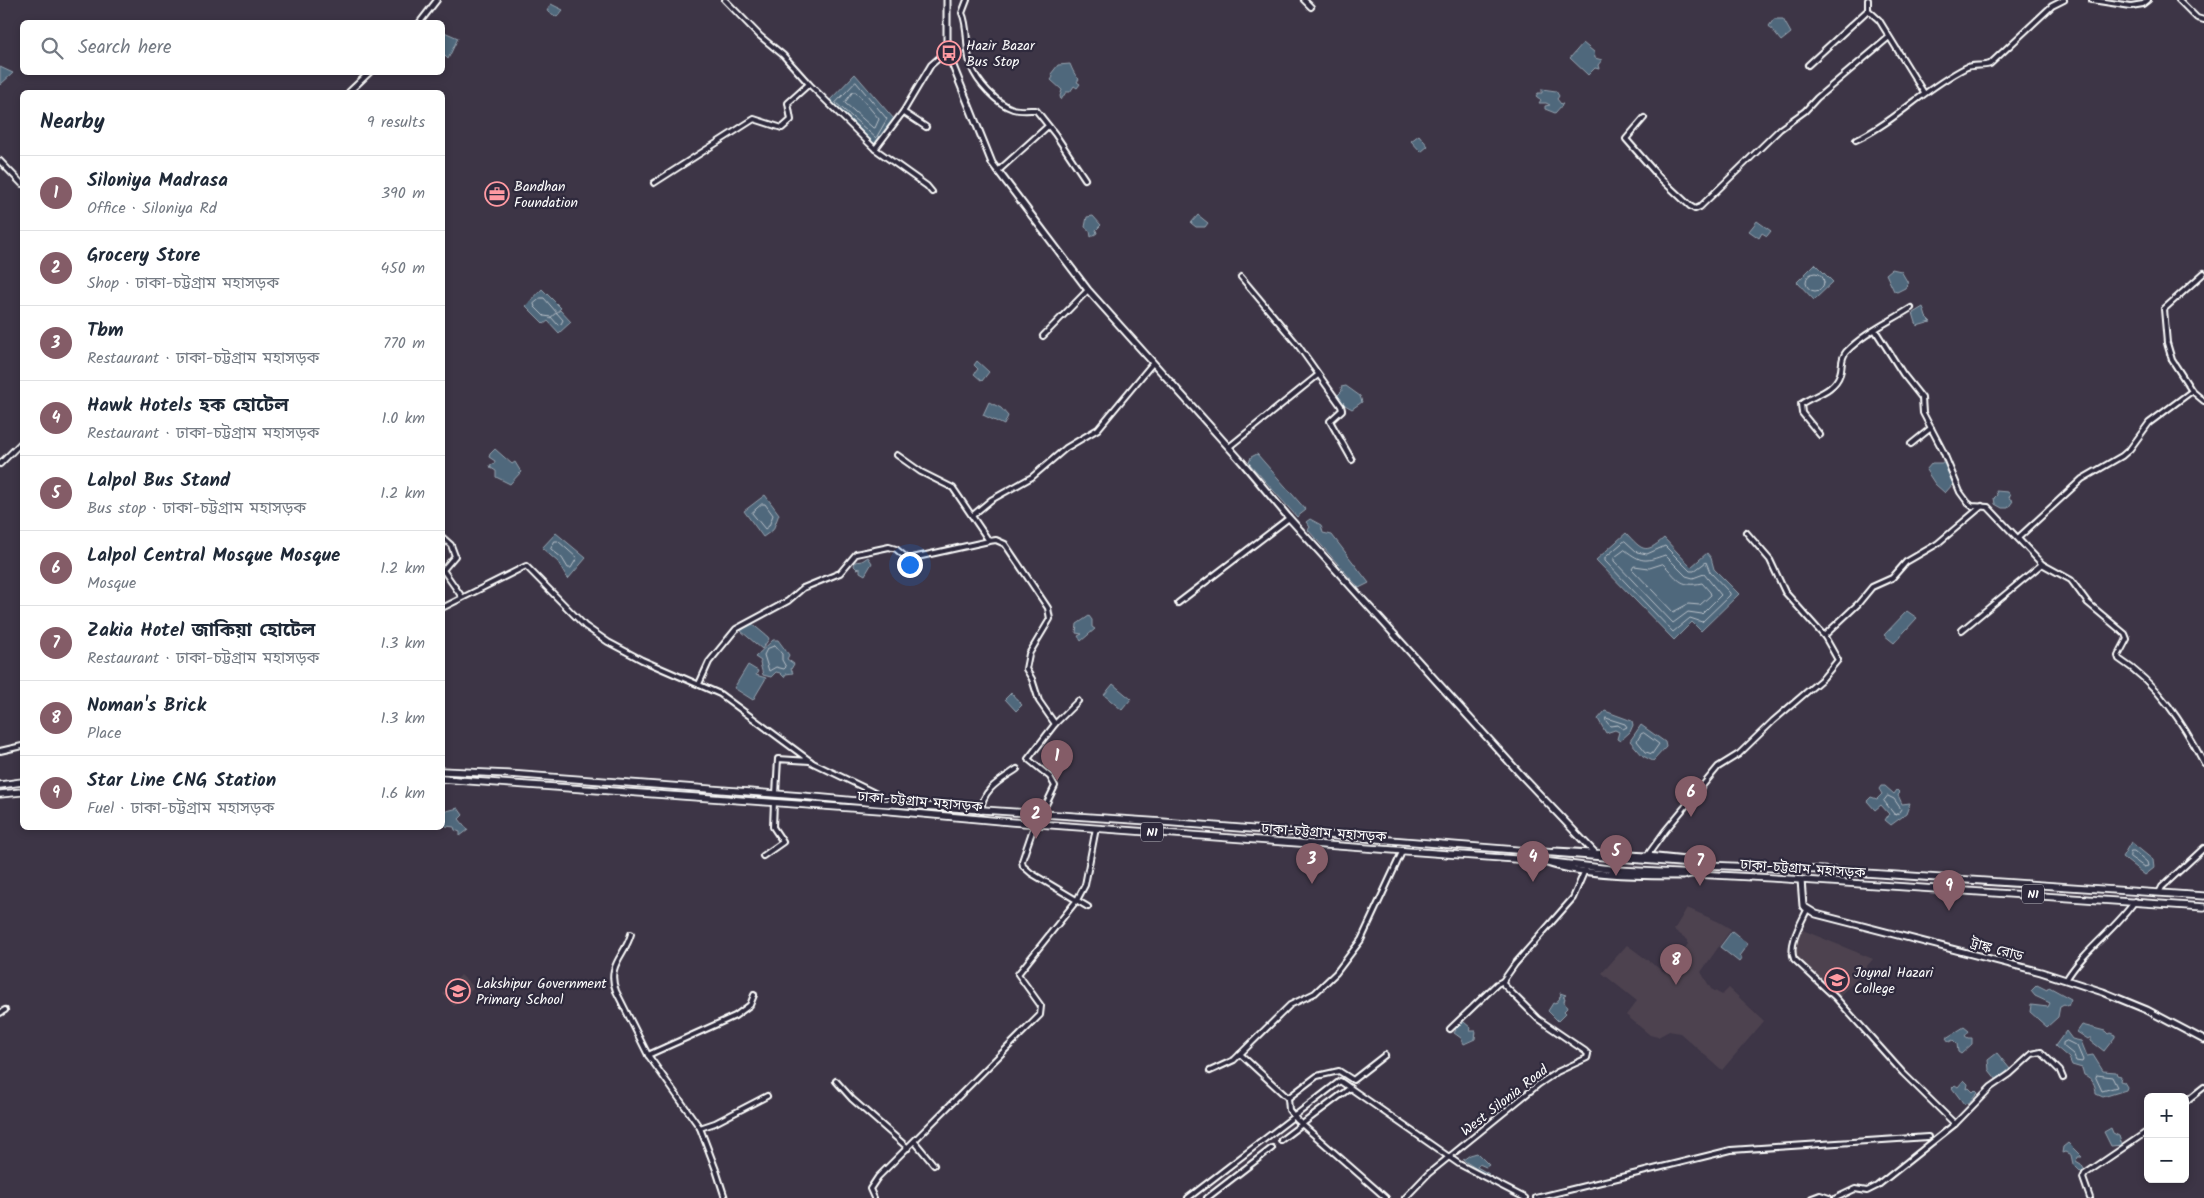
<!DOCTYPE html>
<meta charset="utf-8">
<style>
:root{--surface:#fff;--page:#f2f2f3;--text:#1f2937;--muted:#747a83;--line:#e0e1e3;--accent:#845c67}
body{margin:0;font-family:Kalam,"Noto Sans Bengali",sans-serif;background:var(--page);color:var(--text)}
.controls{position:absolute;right:15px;bottom:15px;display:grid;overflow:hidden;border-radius:8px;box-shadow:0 2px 8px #0003}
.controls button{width:45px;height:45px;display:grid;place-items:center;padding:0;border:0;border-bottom:1px solid var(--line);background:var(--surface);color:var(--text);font:25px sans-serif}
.you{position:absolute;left:909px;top:564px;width:18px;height:18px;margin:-12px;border:4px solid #fff;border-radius:50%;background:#1a73e8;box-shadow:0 0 0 8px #1a73e833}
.badge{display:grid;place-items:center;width:32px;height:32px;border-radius:50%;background:var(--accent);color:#fff;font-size:16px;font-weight:700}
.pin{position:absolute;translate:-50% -41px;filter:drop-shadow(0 1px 2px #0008)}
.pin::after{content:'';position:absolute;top:26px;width:18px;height:15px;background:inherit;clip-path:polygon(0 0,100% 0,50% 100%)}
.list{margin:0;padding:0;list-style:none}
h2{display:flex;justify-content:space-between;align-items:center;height:65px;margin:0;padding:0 20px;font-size:21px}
h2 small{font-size:16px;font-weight:400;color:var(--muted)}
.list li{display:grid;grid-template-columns:32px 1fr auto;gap:15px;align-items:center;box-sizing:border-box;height:75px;padding:0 20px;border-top:1px solid var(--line)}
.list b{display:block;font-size:19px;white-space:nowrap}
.list p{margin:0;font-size:16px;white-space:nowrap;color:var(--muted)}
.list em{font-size:16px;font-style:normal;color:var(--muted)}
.icon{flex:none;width:28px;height:28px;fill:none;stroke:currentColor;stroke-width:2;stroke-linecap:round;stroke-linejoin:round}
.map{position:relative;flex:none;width:2204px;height:1198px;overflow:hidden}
.search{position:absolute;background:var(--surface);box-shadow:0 2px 8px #0003;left:20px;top:20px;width:425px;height:55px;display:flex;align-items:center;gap:12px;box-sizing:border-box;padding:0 18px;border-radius:8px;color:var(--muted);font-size:19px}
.panel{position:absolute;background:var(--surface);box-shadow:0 2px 8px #0003;left:20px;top:90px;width:425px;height:740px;border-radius:8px}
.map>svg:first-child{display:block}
</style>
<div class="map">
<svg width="2204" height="1198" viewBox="0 0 2204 1198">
<rect width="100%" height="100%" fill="#3d3546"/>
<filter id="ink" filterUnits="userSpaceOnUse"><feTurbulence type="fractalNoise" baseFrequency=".02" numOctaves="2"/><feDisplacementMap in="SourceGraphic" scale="10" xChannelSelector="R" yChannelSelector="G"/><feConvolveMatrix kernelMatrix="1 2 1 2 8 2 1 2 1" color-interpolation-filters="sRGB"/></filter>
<g filter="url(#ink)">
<g fill="#4e4350">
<polygon points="1687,908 1719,922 1731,929 1701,972 1711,989 1722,995 1729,988 1764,1021 1722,1070 1680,1033 1669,1031 1658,1037 1650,1035 1626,1015 1637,1001 1602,973 1627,945 1665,973 1673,958 1679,957 1688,944 1688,940 1674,930"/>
<polygon points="1800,929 1873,959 1839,998 1798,962 1794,953"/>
<polygon points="461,975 474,987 454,1006 443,994"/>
</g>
<g fill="#50677b" stroke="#96a4b0">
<polygon points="551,4 563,10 557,17 547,11"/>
<polygon points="1774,19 1783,19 1791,33 1781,41 1769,26"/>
<polygon points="442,31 458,38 448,59 443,54"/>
<polygon points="1583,43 1594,52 1595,58 1602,60 1598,65 1599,69 1595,68 1588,75 1570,58"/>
<path d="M1070 64C1072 69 1075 76 1079 79L1077 82 1080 84 1077 88 1074 86 1070 92H1066L1061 100 1060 96 1062 90 1051 80 1053 77 1051 74 1058 65Z"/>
<polygon points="0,67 13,73 0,85"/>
<polygon points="855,74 894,119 877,147 828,102"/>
<polygon points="1542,89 1556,91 1559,96 1557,99 1561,104 1563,104 1555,113 1545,109 1545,106 1550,105 1546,103 1539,103 1541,100 1536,96 1538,93 1542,93"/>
<polygon points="1419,135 1428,146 1421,152 1411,141"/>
<polygon points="1198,215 1208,223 1205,227 1196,227 1191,223"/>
<polygon points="1093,216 1101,225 1096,230 1097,233 1091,237 1090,231 1085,227 1087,217"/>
<polygon points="1757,221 1771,231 1767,236 1762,233 1759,238 1749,231"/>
<polygon points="1815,264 1833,282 1814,300 1797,282"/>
<polygon points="1892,269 1901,271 1908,283 1905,288 1897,292 1894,291 1886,274"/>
<polygon points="542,289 561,308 549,319 560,310 571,322 559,333 548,321 544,324 526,306"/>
<polygon points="1923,307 1926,317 1931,322 1917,326 1913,313"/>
<polygon points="977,361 989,372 982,381 974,374 978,369 974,365"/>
<polygon points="1346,386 1360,396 1362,402 1352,409 1345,405 1337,396 1342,391 1341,387"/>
<polygon points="989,402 1001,408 1008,416 1004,425 983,415"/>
<polygon points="495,449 512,464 515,462 521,472 510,484 496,477 496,471 491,468 490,465 494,464 495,461 489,457 490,454"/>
<polygon points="1257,454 1306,510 1297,517 1249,463 1251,457"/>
<polygon points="1932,463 1945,463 1953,484 1945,493 1935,484 1926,470"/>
<polygon points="1996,491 2008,492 2010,495 2009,498 2013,501 2008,508 2002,508 1995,504 1994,498 1997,495"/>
<polygon points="765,495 779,514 773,530 763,537 744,511"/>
<polygon points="1310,519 1321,525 1323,533 1332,535 1369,583 1359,588 1308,530 1310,527 1306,522"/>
<polygon points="556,533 586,558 568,579 558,562 542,548"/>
<path d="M1626 533C1642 550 1645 555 1664 538L1691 567 1707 553 1711 558 1714 569 1739 594 1701 631 1692 622 1674 640 1596 560Z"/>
<polygon points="868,557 872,563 865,575 860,572 860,568 857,569 854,566 855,562 862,561"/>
<polygon points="1907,611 1917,618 1894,643 1884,635"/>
<polygon points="1089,616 1092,620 1092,627 1095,629 1081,641 1078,636 1082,634 1076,633 1077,624"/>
<polygon points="751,623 768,637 769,639 762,649 741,631"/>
<polygon points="773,640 778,640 789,655 787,659 794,664 791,669 793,673 786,674 784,677 780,673 776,672 771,677 763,675 760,663 761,661 755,657"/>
<polygon points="748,665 758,671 756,675 766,678 753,700 734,688"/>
<polygon points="1113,684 1131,699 1122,710 1104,695"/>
<polygon points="1011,693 1022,705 1016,711 1005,699"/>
<polygon points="1605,711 1632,721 1633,725 1630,732 1620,741 1617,739 1619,732 1615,730 1606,733 1598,719"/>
<polygon points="1641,725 1665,742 1666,747 1653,761 1643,756 1630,741"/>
<polygon points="1881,786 1885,786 1894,794 1897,790 1900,793 1898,795 1902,804 1910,803 1906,814 1891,825 1885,820 1889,814 1881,805 1875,810 1867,801 1871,797 1877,799 1882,794 1879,789"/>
<polygon points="458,808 463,815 459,819 468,830 460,836 460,832 455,830 454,827 446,826 443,819 443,812"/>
<polygon points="2131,842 2153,860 2154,868 2145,875 2122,857"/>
<polygon points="1732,931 1748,944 1739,956 1742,958 1739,962 1720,947"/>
<polygon points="2037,985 2047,990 2049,987 2071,999 2068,1006 2064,1004 2060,1006 2058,1017 2047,1027 2030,1012 2031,1005 2048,1007 2050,1003 2035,996 2031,991"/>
<polygon points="1560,993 1566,995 1563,997 1565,998 1564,1002 1567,1008 1564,1011 1566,1013 1558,1021 1548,1011 1553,1003 1555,1004 1560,998 1559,997 1561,996"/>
<polygon points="1461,1022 1464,1022 1471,1028 1470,1031 1476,1031 1475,1039 1464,1044 1461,1038 1454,1033 1456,1030 1453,1028"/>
<polygon points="2082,1025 2105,1031 2108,1034 2110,1033 2115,1035 2115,1037 2104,1051 2091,1041 2091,1037 2088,1039 2077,1032"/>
<polygon points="1964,1027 1969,1031 1965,1036 1968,1038 1972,1038 1972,1044 1961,1054 1958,1052 1957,1044 1953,1040 1949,1042 1946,1038"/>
<path d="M2066 1031 2072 1039 2081 1041 2087 1056 2093 1055 2103 1071 2116 1072 2117 1075 2121 1076 2120 1081 2124 1082 2127 1087 2126 1090 2103 1097 2096 1094C2096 1085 2092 1078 2084 1075L2082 1068 2072 1065 2069 1058 2055 1046Z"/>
<polygon points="1997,1053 2010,1069 1997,1080 1989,1070 1988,1060"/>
<polygon points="1964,1080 1968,1084 1967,1089 1969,1088 1973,1092 1975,1090 1978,1093 1969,1103 1964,1104 1952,1088 1955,1085 1958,1087"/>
<polygon points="2111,1128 2113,1133 2119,1136 2122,1145 2111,1146 2104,1132"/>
<polygon points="2068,1143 2082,1157 2077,1157 2076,1161 2081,1164 2084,1169 2082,1173 2073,1164 2071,1155 2065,1152 2062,1153 2063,1147"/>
<polygon points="1477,1153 1489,1165 1486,1167 1479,1164 1477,1167 1489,1174 1486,1175 1463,1160 1470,1155"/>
</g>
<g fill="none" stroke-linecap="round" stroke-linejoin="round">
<g stroke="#b9c2ca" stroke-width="1">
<polygon points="856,82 887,119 876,138 836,103"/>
<polygon points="853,92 856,92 879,119 875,128 872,127 845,103"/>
<circle cx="1815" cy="282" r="9"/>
<polygon points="541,298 544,298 563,320 561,324 558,325 551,317 544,316 535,307 534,304"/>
<polygon points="762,504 765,504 773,515 769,526 765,529 752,513"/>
<polygon points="555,541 558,541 577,558 571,568 568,568 562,558 551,549"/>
<polygon points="1625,541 1637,552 1647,554 1665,546 1690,571 1694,571 1706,562 1710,572 1730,593 1730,595 1702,622 1690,618 1673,632 1605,561 1605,558"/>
<path d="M1625 550C1642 563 1645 562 1665 555L1686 576 1693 578 1704 574 1721 595 1702 614 1688 612 1673 623 1614 561V558Z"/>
<path d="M1663 564C1678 578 1679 588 1702 583L1710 592 1711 595 1700 605 1688 604 1673 612 1632 569 1634 566 1649 568Z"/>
<polygon points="775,646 782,654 782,660 786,667 784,669 776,667 769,671 764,655 767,649"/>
<polygon points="1606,718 1625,724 1627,727 1623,729 1618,725 1610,726 1606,721"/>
<polygon points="1644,733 1659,744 1652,754 1646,752 1637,741 1641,734"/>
<polygon points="1888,796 1894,799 1901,809 1897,815 1894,814 1884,801"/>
<polygon points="2131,851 2134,851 2147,862 2148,866 2144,867 2130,857"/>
<polygon points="2067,1041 2077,1046 2083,1060 2082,1062 2076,1061 2073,1054 2063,1046 2063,1043"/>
<polygon points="2097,1075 2112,1077 2117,1087 2102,1091 2096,1078"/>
</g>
<g stroke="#fff" stroke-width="8">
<g id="minor">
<polyline points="725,0 760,36 783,55 809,84 875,149 927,186 932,192"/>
<path d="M967 0 962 13C969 27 965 50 971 66 977 82 997 104 1013 109 1020 111 1029 110 1036 110L1055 134 1085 179"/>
<polyline points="1304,0 1311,7"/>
<polyline points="1868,0 1868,10 1879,20 1924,93"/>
<polyline points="2092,0 2131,6 2143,4 2148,0"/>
<polyline points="2179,0 2197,18 2204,20"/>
<polyline points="420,22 437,0"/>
<polyline points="1808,65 1868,10"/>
<polyline points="349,92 370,72"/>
<polyline points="903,112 931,65 947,51"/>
<polyline points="1644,118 1626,139 1660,178 1690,206 1695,209 1700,207 1780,129 1805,111 1817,98 1888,38"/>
<path d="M1856 140C1896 121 1925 88 1965 68 1973 64 1981 67 1990 64L2052 6 2064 0"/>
<polyline points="875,149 903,112 926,127"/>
<polyline points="0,161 22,184"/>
<polyline points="998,171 1048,126"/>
<polyline points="654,183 754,119 782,128 791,120 788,103 809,84"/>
<polyline points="2204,273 2164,309 2167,343 2172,360 2192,391 2204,401"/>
<polyline points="1241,277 1297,344 1341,406 1342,410 1330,421 1352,460"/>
<path d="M1875 330 1903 374 1922 398 1923 413 1943 451 1960 492 1968 503 1972 506 1988 507 2042 564 2071 580 2088 603 2125 634 2127 639 2118 656 2119 659C2158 684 2183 723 2204 763"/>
<polyline points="1043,336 1088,290"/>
<path d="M1820 435 1802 413 1801 404C1813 395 1834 392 1840 374 1843 366 1840 359 1846 352 1864 333 1889 322 1911 308"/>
<polyline points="1911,444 1931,428"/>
<polyline points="1229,447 1318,375"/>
<polyline points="897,455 921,472 953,488 989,541"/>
<polyline points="0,464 22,442"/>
<polyline points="973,515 991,500 1032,477 1066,448 1098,429 1152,364"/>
<polyline points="1746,532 1770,560 1785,592 1825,637"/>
<polyline points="442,537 451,545 455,556 443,570 462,597"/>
<polyline points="2018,538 2082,479 2122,456 2130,449 2149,423 2192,391"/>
<polyline points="1178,603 1289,518"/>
<polyline points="442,608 526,566 585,626 608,642 642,660 720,694 813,763 875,793 879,803"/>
<polyline points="1962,630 2042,564"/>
<polyline points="699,684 709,662 736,629 788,601 803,588 840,573 856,554 889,547 896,549 908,559 989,541 996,540 1005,544 1048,608 1050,619 1029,654 1026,669 1032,679 1039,701 1055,724 1028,759 1050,777 1055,786 1041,815"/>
<polyline points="1055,724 1078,701"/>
<polyline points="0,751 22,746"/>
<polyline points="776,794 778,759 810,761"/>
<path d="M981 811C982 789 1001 780 1017 769"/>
<polyline points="1035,823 1022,861 1023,866 1031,873 1088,907"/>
<polyline points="763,856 783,842 773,827 774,802"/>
<polyline points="1647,856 1665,831 1718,767 1739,754 1773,721 1823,678 1838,660 1825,637 1825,635 1858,604 1872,587 1892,578 1906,562 1937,544 1982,506"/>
<polyline points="2159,893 2162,887 2204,848"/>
<path d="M1807 910C1801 923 1788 944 1794 959L1835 997 1903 1073 1955 1124"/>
<path d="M631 934C625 956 606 965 616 991L648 1055 700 1128 716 1170 725 1198"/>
<path d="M2066 980C2084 950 2115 930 2135 901"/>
<polyline points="0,1013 5,1010"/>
<polyline points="1450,1029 1497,984 1503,981"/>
<polyline points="1240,1054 1288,1098 1289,1110 1297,1120 1386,1198"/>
<polyline points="648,1055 735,1016 750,1005 754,995"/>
<polyline points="1210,1071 1234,1060 1290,1005 1315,993 1336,973 1361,940 1403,850"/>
<polyline points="836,1081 852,1099 908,1148"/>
<polyline points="1288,1098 1317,1076 1339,1071 1353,1080 1385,1055"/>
<polyline points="2185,1102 2204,1087"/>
<polyline points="700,1128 715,1123 767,1096"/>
<polyline points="1281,1140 1350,1088"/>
<polyline points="915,1142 934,1165"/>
<polyline points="874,1198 870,1189 878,1177 1040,1015 1041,1006 1018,974 1077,900 1085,885 1096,828"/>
<polyline points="1188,1198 1340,1081 1459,1164 1525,1198"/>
<polyline points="1207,1198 1272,1148"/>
<polyline points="1405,1198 1428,1174 1539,1084 1557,1072 1587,1058 1588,1054 1585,1051 1538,1019 1504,985 1503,981 1515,964 1573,898 1585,870"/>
<polyline points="1536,1198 1731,1150 1928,1137"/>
<polyline points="1812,1198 1820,1195 1829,1198"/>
<polyline points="1836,1198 1855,1189 1867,1191 1877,1186 1955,1124 1991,1087 2010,1074 2032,1054 2041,1052 2060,1071 2063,1078"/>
<polyline points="2090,1198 2083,1178 2085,1174 2148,1131"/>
</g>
</g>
<g stroke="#fff" stroke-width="9">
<g id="secondary">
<polyline points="947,0 947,51 992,163 1088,290 1242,462 1289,518 1523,777 1595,853"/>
<polyline points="1555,851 1647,856 1686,860 1693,863"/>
<path d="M1547 863C1585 876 1642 876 1683 876L1690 874"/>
<polyline points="1801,880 1803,906 1816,914 2041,972 2103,992 2147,1010 2204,1040"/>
</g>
</g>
<g stroke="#fff" stroke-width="9">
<g id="trunk">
<polyline points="442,771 509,774 802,796 879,803 1163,822 1706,865 1821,870 2204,896"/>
<polyline points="442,779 880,810 1011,822 1543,861 1617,870 1772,878 2204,907"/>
<polyline points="0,785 22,782"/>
<polyline points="0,794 22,792"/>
</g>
</g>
<use href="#minor" stroke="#2f2a3d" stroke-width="4"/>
<use href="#secondary" stroke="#2f2a3d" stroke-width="5"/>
<use href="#trunk" stroke="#2f2a3d" stroke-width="5.5"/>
</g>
</g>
<defs>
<g id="bus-ring" transform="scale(1.25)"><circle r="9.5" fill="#2f2a3d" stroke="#ff9aa2" stroke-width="1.5"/><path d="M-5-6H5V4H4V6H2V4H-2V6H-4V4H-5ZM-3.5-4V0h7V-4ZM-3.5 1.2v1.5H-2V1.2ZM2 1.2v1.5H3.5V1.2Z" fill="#ff9aa2"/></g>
<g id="office-ring" transform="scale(1.25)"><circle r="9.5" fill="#2f2a3d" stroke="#ff9aa2" stroke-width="1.5"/><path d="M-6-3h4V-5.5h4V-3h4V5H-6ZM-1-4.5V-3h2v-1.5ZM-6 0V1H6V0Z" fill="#ff9aa2"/></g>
<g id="university-ring" transform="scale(1.25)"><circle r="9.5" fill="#2f2a3d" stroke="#ff9aa2" stroke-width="1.5"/><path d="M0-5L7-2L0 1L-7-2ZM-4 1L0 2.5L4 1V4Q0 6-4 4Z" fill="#ff9aa2"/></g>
<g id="school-ring" transform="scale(1.25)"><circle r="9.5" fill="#2f2a3d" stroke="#ff9aa2" stroke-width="1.5"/><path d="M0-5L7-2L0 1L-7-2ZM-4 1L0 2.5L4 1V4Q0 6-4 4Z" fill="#ff9aa2"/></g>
</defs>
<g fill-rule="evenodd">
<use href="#bus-ring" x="949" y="53"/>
<use href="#office-ring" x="497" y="194"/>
<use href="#university-ring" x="1837" y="980"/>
<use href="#school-ring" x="458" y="991"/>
</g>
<g text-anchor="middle" stroke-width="4.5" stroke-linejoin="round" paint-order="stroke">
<g fill="#2f2a3d" stroke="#c1bfc5" stroke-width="1">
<rect x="1141" y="822.5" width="22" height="19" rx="4"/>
<rect x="2022" y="884.5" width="22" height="19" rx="4"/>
</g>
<g font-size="12" font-weight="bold" fill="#fff">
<text x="1152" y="836">N1</text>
<text x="2033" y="898">N1</text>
</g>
<g font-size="14" fill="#fff" stroke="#2f2a3d" text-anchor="start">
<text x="966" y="50">Hazir Bazar<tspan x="966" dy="16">Bus Stop</tspan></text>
<text x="514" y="191">Bandhan<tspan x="514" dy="16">Foundation</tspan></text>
<text x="1854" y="977">Joynal Hazari<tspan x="1854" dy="16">College</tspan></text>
<text x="476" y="988">Lakshipur Government<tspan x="476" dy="16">Primary School</tspan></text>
</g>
<g font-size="14" fill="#fff" stroke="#2f2a3d">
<text transform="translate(920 801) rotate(5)" y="5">ঢাকা-চট্টগ্রাম মহাসড়ক</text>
<text transform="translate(1324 832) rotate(4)" y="5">ঢাকা-চট্টগ্রাম মহাসড়ক</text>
<text transform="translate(1803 868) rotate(4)" y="5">ঢাকা-চট্টগ্রাম মহাসড়ক</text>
<text transform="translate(1997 949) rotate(15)" y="5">ট্রাঙ্ক রোড</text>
<text transform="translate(1504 1100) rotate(-38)" y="5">West Silonia Road</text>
</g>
</g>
</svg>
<div class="controls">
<button>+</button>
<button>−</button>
</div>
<div class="you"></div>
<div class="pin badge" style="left:1057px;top:781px">1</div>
<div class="pin badge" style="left:1036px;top:839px">2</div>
<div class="pin badge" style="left:1312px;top:884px">3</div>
<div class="pin badge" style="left:1533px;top:882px">4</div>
<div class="pin badge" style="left:1616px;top:876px">5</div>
<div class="pin badge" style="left:1691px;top:817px">6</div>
<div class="pin badge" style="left:1700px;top:886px">7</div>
<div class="pin badge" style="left:1676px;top:985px">8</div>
<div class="pin badge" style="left:1949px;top:911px">9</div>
<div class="search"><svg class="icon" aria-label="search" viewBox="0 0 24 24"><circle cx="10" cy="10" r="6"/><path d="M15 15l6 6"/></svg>Search here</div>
<section class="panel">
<h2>Nearby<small>9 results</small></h2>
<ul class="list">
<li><span class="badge">1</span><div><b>Siloniya Madrasa</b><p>Office · Siloniya Rd</p></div><em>390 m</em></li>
<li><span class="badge">2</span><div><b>Grocery Store</b><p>Shop · ঢাকা-চট্টগ্রাম মহাসড়ক</p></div><em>450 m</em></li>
<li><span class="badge">3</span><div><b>Tbm</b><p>Restaurant · ঢাকা-চট্টগ্রাম মহাসড়ক</p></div><em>770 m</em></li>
<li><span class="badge">4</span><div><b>Hawk Hotels হক হোটেল</b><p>Restaurant · ঢাকা-চট্টগ্রাম মহাসড়ক</p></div><em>1.0 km</em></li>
<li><span class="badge">5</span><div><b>Lalpol Bus Stand</b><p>Bus stop · ঢাকা-চট্টগ্রাম মহাসড়ক</p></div><em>1.2 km</em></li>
<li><span class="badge">6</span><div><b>Lalpol Central Mosque Mosque</b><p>Mosque</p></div><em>1.2 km</em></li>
<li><span class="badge">7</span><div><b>Zakia Hotel জাকিয়া হোটেল</b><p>Restaurant · ঢাকা-চট্টগ্রাম মহাসড়ক</p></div><em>1.3 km</em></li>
<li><span class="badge">8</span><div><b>Noman's Brick</b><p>Place</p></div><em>1.3 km</em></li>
<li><span class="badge">9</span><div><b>Star Line CNG Station</b><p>Fuel · ঢাকা-চট্টগ্রাম মহাসড়ক</p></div><em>1.6 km</em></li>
</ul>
</section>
</div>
